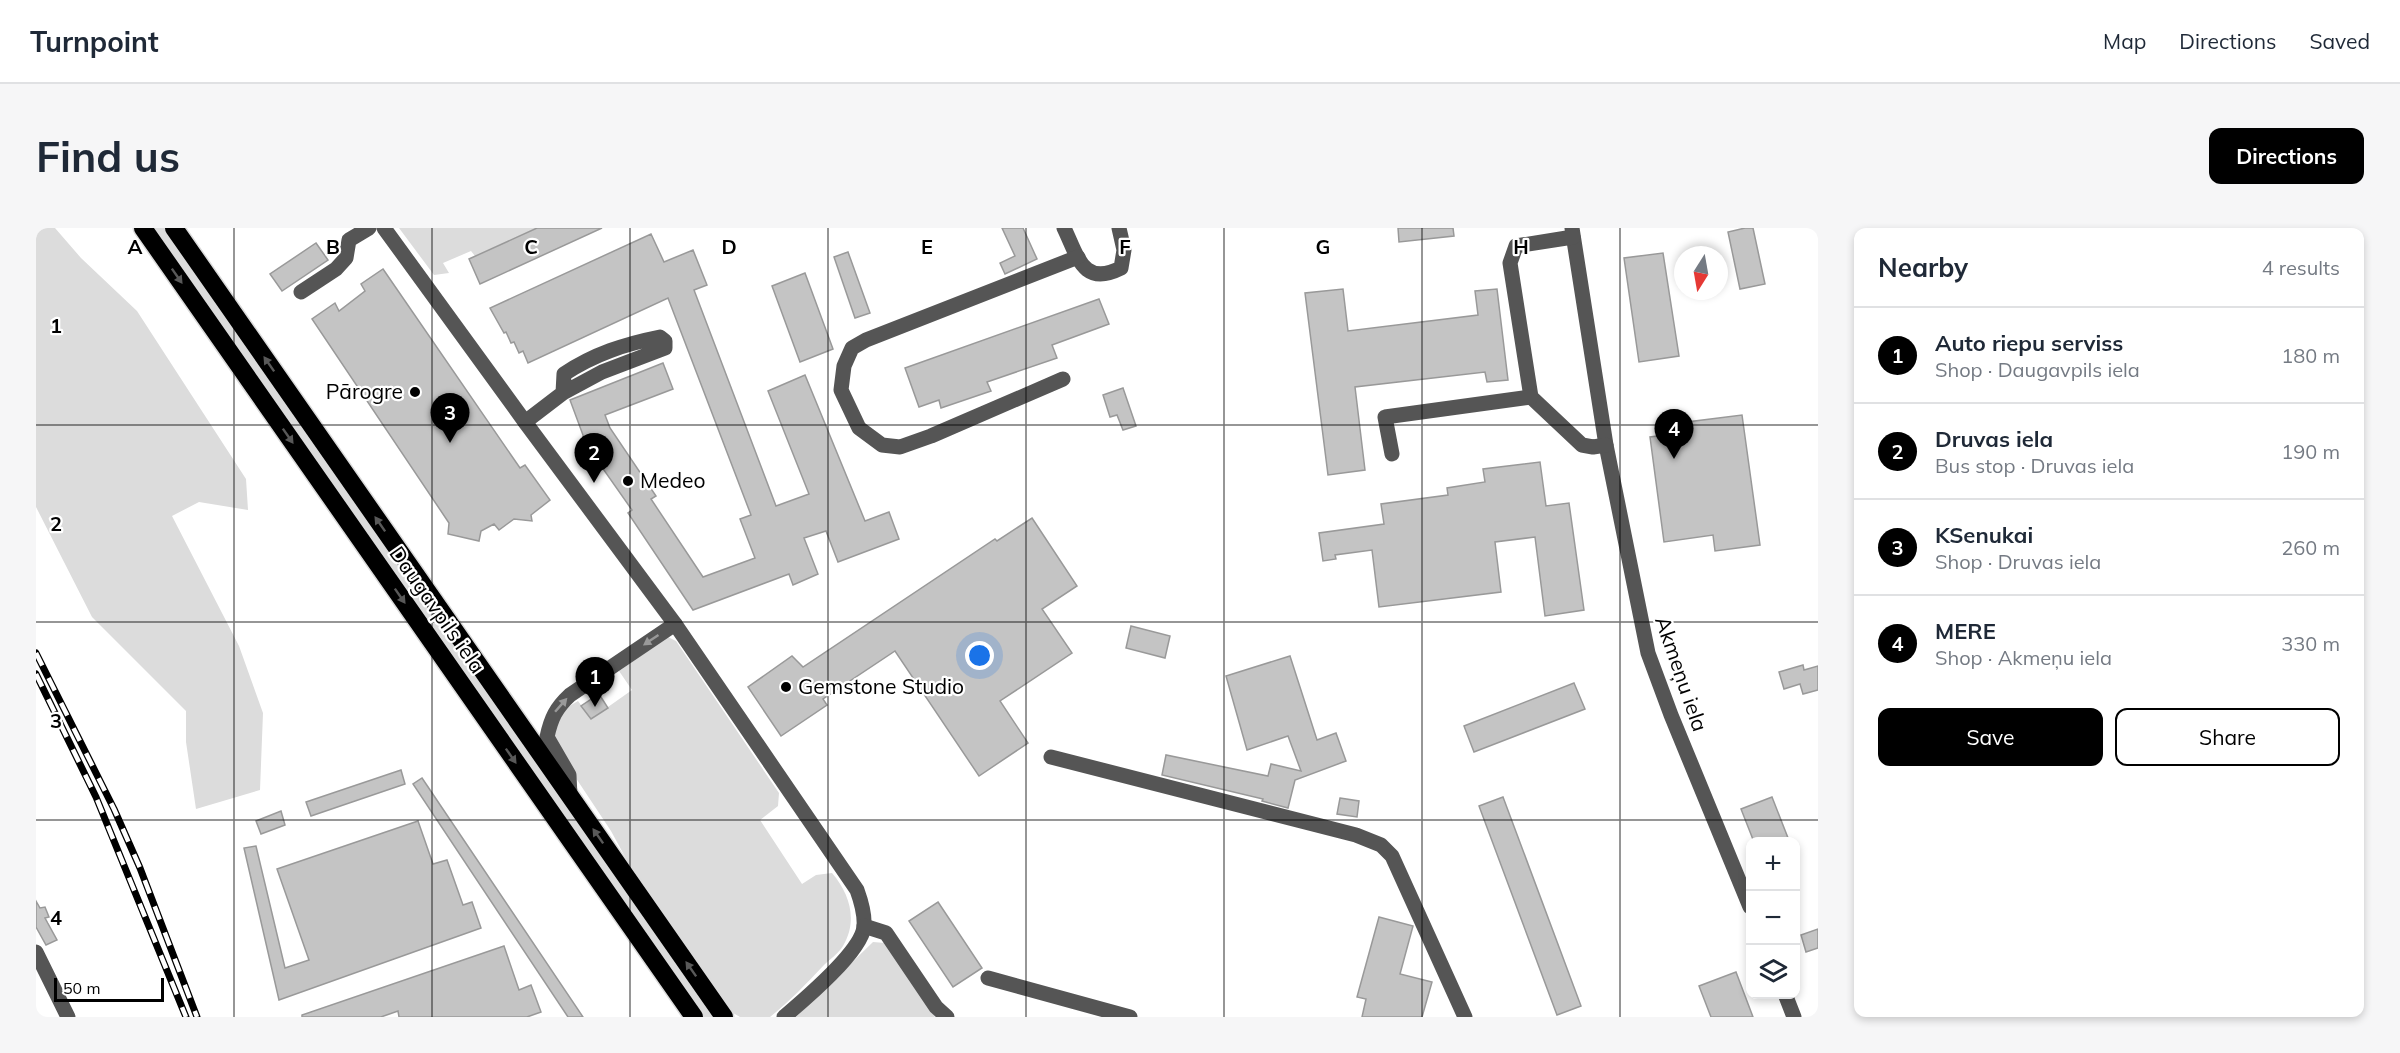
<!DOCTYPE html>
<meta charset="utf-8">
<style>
:root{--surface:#fff;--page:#f6f6f7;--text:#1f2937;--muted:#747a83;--line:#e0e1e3;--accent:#000}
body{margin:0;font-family:Mulish,sans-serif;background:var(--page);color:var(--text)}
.controls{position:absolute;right:18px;bottom:18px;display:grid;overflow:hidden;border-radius:12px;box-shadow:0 3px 9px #0003}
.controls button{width:54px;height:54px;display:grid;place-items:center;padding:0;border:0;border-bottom:2px solid var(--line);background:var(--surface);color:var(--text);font:30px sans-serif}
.compass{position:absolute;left:1638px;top:18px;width:54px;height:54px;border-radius:50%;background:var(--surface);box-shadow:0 3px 9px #0003;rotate:191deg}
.scale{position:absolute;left:18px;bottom:15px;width:110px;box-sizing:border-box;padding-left:6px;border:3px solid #000;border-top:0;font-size:16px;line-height:21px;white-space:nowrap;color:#000;-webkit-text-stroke:4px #fff;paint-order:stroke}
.you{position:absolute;left:944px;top:428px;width:21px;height:21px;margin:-15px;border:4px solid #fff;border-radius:50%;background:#1a73e8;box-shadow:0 0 0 9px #1a73e833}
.badge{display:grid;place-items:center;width:39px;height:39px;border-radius:50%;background:var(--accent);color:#fff;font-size:20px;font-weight:700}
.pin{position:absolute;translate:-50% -50px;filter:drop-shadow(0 2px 3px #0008)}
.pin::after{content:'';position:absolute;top:32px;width:21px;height:18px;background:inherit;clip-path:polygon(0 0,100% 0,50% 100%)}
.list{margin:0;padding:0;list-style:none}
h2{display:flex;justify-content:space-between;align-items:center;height:78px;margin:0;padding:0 24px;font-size:26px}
h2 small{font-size:20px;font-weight:400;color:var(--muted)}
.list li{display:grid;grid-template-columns:39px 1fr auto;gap:18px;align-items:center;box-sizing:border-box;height:96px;padding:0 24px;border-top:2px solid var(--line)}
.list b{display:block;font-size:22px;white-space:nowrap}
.list p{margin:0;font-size:20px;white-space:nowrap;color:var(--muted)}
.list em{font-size:20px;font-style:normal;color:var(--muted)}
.actions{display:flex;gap:12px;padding:18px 24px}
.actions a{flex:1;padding:14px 0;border:2px solid var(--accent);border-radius:12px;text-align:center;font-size:21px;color:var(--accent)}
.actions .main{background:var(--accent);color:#fff}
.icon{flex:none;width:33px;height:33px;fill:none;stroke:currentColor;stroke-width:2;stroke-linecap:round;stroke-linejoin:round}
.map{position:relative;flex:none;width:1782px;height:789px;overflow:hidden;border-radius:12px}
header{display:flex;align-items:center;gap:36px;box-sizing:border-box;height:84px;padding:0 30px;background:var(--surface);border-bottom:2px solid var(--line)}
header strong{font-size:28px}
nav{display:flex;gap:33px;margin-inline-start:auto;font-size:21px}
.intro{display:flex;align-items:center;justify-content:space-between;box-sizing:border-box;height:144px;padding:0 36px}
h1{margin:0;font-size:42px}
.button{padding:15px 27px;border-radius:12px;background:var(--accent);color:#fff;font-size:21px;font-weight:700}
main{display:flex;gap:36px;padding:0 36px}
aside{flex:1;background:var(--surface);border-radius:12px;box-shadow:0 3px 9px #0003}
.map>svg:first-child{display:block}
</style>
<header>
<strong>Turnpoint</strong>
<nav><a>Map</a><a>Directions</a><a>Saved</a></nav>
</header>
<div class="intro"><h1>Find us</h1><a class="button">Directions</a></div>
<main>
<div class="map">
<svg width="1782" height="789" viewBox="0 0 1782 789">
<rect width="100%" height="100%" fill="#fff"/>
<g fill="#dcdcdc">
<polygon points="0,0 19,0 45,30 101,83 210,251 212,282 163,274 136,288 203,418 227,485 224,562 160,581 150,514 150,483 56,389 0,279"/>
<polygon points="117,0 128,0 677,789 668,789"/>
<polygon points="363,0 501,0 439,28 435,23 407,35 413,45 398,47"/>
<path d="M632 409 640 413 743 565 742 578 724 592 766 656 780 647 796 645C814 666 822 693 807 718 803 725 794 731 788 737 770 756 754 773 734 789H704L692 782 600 649 575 603 520 520 517 506 525 483 542 473 555 491 596 462 583 443Z"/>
<polygon points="837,714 849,715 899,789 760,789"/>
</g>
<g fill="#c4c4c4" stroke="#999" stroke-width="1.5">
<polygon points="501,0 566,0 444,56 433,31"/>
<polygon points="966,0 987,0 1001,31 969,46 964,35 979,28"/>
<polygon points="1362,0 1417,0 1418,8 1363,14"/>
<polygon points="1709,0 1717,0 1729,56 1704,61 1692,4"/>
<polygon points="615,6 628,34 657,22 671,57 658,62 740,278 773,266 732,163 769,147 829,293 853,284 863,311 802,334 790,303 768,310 782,346 757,357 753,346 657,382 592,285 596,282 551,218 534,172 627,135 637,161 569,187 574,200 620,268 615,271 667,349 719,330 704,291 715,287 632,70 492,135 487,123 483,125 478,114 475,115 470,104 468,105 454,80"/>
<polygon points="280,15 292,32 246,63 234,46"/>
<polygon points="812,24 834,85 819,90 798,29"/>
<polygon points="1627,25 1643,128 1603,134 1588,30"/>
<polygon points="347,41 484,240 489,237 514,272 495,287 496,293 478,291 463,302 458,296 445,303 443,313 412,306 413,295 276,91 299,75 303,83 329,63 325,56"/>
<polygon points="769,45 797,121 764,134 736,58"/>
<polygon points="1307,61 1312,103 1442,87 1439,63 1461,61 1472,152 1451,154 1449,144 1319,159 1329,242 1292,247 1269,65"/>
<polygon points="1063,71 1073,96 1016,117 1021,130 951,154 955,163 905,180 903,172 883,179 869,140"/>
<polygon points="1087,160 1100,198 1087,202 1081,187 1074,189 1067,167"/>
<polygon points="1706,187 1724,317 1679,323 1677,307 1628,314 1614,209 1653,204 1651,194"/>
<polygon points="1504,234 1510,278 1533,275 1548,382 1509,388 1499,309 1459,314 1465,364 1343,379 1336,322 1299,327 1300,331 1287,333 1283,305 1348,296 1345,276 1412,267 1411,260 1449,254 1447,241"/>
<polygon points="996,290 1041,358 1006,381 1036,425 964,473 992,515 943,548 859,423 787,471 791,477 745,508 712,459 756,428 767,439 959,311 961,313"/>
<polygon points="1095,398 1134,408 1129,430 1090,420"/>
<polygon points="1254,428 1281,512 1300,505 1310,533 1259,552 1252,580 1226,573 1227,571 1126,547 1130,527 1232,548 1235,536 1265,543 1252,508 1211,522 1190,448"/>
<polygon points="1767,437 1768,442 1782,438 1782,462 1767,466 1764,456 1748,461 1743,444"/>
<polygon points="1538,455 1549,481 1438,524 1428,498"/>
<polygon points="563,466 572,480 555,491 545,478"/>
<polygon points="365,542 369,556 275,588 270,574"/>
<polygon points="386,550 547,789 532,789 377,556"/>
<polygon points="1467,569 1545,778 1521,787 1443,578"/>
<polygon points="1736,569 1752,610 1744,614 1718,614 1705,581"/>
<polygon points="1304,570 1323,573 1321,589 1301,586"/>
<polygon points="245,583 249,597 225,606 220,593"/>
<polygon points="382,593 397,636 411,632 427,677 436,674 445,700 243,772 208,620 220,618 249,740 273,732 241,641"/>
<polygon points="0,673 4,680 9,679 13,689 9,690 21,712 10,717 0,699"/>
<polygon points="902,674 946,740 917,759 873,693"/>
<polygon points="1343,689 1377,698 1364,746 1396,754 1386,789 1326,789 1330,771 1321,769"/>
<polygon points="1782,701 1782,720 1770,724 1765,707"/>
<polygon points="468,718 483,762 495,757 505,784 491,789 363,789 362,783 345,789 266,789 266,787"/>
<polygon points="1700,744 1717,789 1675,789 1663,758"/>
</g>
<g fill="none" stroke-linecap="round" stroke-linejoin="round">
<g stroke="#dbdbdb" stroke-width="21">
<g id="highway">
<polyline points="107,0 658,789"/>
<polyline points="138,0 688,789"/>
</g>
</g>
<g stroke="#555" stroke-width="15">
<path d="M348 0 489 194 639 396 821 662C825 673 829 687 828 699 825 724 768 772 748 789"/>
<path d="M1028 0C1042 29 1047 59 1085 40L1088 22 1083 0"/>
<polyline points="1536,0 1570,217 1612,425 1635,487 1714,679"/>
<polyline points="1537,9 1480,18 1474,35 1495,169 1546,217 1557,219 1570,217"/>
<polyline points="265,64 300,41 310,30 313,12 333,0"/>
<polyline points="1027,151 895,208 864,219 846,217 823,200 805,162 808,138 816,120 830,112 1042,29"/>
<path d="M489 194 523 168 527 165 566 144 629 120V113L624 109C589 116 558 126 528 146L527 165"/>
<polyline points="1356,226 1349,189 1495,169"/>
<polyline points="1015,529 1320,607 1345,617 1356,628 1429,789"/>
<path d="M534 568 533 547 511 509C515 490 520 480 534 467L639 396"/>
<polyline points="828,698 850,705 900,779 911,789"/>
<polyline points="0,724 32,789"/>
<polyline points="952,750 1094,789"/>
<polyline points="1749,766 1758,789"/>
</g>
<use href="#highway" stroke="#000" stroke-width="18"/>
<g stroke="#000" stroke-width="7">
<g id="rail">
<polyline points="0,425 78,581 104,640 161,789"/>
<polyline points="0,446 60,569 150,789"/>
</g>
</g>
<use href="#rail" stroke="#fff" stroke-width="4.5" stroke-dasharray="14" stroke-linecap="butt"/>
</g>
<defs><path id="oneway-solid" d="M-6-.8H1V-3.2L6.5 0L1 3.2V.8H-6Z" transform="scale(1.5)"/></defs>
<g fill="#595959">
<use href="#oneway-solid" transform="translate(141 48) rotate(55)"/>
<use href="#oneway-solid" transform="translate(233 136) rotate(-125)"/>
<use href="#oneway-solid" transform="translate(252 208) rotate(55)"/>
<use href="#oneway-solid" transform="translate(344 296) rotate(-125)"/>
<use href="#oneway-solid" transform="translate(364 368) rotate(55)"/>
<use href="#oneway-solid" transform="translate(475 528) rotate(55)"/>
<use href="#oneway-solid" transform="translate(562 608) rotate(-125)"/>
<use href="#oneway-solid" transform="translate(655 741) rotate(-125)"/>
</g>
<g fill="#999">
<use href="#oneway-solid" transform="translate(615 412) rotate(146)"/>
<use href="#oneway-solid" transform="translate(525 477) rotate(-49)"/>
</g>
<path fill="none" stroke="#000" stroke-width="1.5" stroke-opacity="0.55" d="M198 0V789M396 0V789M594 0V789M792 0V789M990 0V789M1188 0V789M1386 0V789M1584 0V789M0 197H1782M0 394H1782M0 592H1782"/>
<g fill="#000" stroke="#fff" stroke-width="2">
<circle cx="379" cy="164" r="6"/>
<circle cx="592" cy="253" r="6"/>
<circle cx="750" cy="459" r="6"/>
</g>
<g text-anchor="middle" stroke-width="4.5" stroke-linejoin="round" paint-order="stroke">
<g font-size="21" fill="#000" stroke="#fff" text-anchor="start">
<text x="367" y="171" text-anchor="end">Pārogre</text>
<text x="604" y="260">Medeo</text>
<text x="762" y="466">Gemstone Studio</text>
</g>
<g font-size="21" fill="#000" stroke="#fff">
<text transform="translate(401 382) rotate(55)" y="7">Daugavpils iela</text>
<text transform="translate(1645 446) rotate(71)" y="7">Akmeņu iela</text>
</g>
</g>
<g font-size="20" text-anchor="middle" font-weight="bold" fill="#000" stroke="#fff" stroke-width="4.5" stroke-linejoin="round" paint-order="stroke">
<text x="99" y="26">A</text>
<text x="297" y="26">B</text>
<text x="495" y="26">C</text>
<text x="693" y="26">D</text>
<text x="891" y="26">E</text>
<text x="1089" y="26">F</text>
<text x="1287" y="26">G</text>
<text x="1485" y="26">H</text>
<text x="20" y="105">1</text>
<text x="20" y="303">2</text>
<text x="20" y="500">3</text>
<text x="20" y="697">4</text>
</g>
</svg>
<div class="controls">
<button>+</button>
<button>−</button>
<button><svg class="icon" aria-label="layers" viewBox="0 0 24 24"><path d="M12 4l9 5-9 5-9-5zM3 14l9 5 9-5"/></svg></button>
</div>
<svg class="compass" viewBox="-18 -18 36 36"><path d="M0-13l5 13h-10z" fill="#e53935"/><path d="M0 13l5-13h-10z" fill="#747a83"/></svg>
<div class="scale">50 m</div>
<div class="you"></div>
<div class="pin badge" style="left:559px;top:479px">1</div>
<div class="pin badge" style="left:558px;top:255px">2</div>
<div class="pin badge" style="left:414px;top:215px">3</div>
<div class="pin badge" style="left:1638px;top:231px">4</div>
</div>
<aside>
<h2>Nearby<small>4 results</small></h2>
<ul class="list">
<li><span class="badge">1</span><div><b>Auto riepu serviss</b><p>Shop · Daugavpils iela</p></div><em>180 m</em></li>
<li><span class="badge">2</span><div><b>Druvas iela</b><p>Bus stop · Druvas iela</p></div><em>190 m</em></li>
<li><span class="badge">3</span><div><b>KSenukai</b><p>Shop · Druvas iela</p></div><em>260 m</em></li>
<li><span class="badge">4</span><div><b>MERE</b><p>Shop · Akmeņu iela</p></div><em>330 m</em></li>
</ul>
<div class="actions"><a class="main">Save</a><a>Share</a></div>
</aside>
</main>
